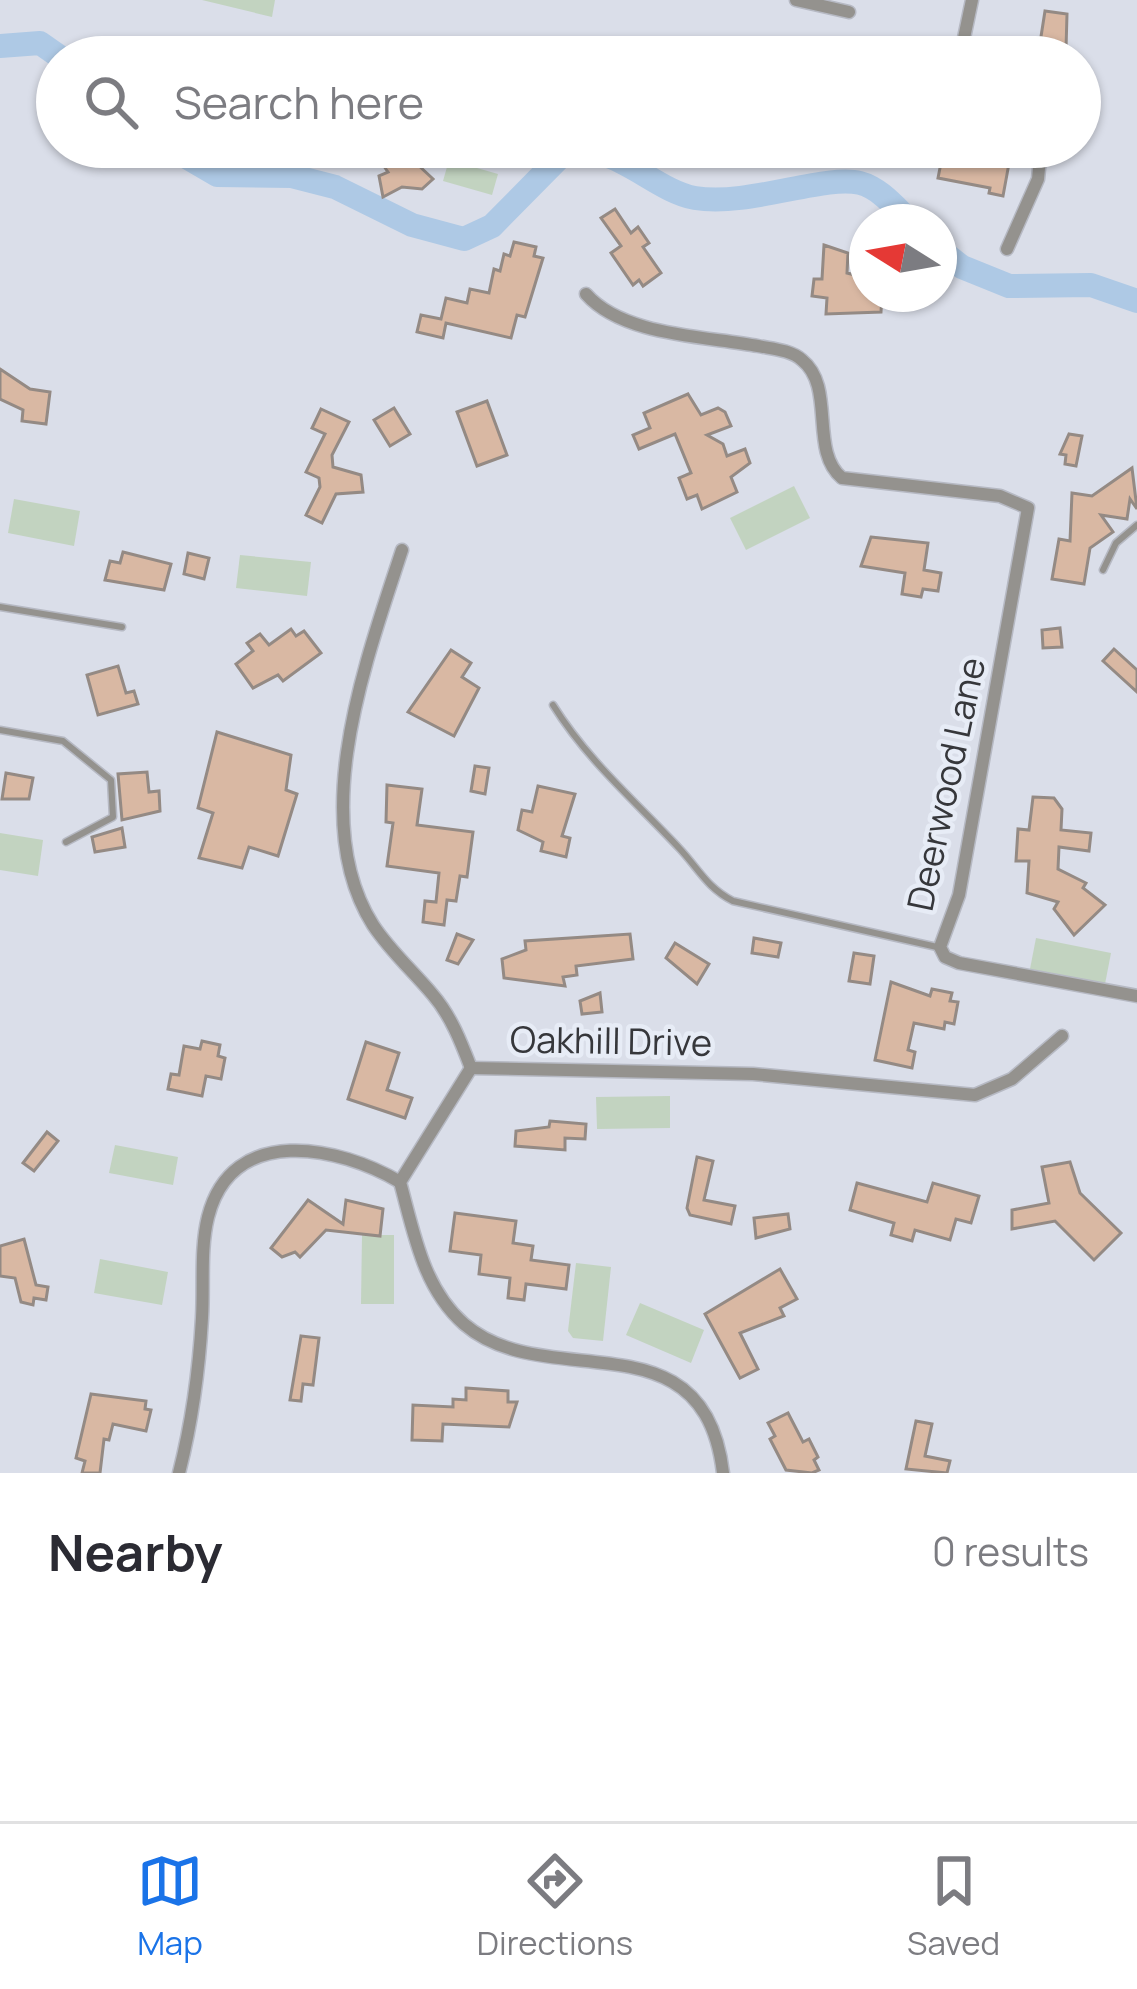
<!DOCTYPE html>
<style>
:root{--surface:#fff;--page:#f2f2f3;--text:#2b2b33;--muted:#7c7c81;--line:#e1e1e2;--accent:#1a73e8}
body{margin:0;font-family:Manrope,sans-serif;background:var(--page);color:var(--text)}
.compass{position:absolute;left:849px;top:204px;width:108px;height:108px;border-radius:50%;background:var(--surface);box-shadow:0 3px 9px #0004;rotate:281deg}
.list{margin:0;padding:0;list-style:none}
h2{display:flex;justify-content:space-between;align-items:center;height:156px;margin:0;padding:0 48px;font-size:51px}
h2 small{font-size:39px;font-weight:400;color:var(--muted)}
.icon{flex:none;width:66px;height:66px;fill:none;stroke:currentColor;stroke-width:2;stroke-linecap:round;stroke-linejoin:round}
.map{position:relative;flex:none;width:1137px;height:1473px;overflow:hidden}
.search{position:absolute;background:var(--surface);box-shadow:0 3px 9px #0004;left:36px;right:36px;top:36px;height:132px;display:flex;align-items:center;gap:30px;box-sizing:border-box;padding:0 42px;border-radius:66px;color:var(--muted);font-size:45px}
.sheet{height:348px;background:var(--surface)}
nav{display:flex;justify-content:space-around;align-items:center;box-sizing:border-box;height:168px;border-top:3px solid var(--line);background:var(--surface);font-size:33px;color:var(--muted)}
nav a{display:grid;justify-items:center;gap:6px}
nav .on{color:var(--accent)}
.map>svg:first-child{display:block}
</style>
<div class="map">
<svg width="1137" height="1473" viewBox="0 0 1137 1473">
<rect width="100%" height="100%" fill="#dadee9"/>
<g fill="#c2d3c0">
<polygon points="202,0 275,0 272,17"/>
<polygon points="449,160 498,174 492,195 443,181"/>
<polygon points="794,486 810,518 746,550 730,518"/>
<polygon points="14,499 80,511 74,546 8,533"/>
<polygon points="240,555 311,562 307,596 236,588"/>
<polygon points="0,833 43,840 38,876 0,870"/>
<polygon points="1036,938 1111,953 1105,984 1030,969"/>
<polygon points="670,1096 670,1128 597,1129 596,1097"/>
<polygon points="115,1145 178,1157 173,1185 109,1173"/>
<polygon points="362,1235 394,1235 394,1304 361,1304"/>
<polygon points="100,1259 168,1272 162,1305 94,1293"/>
<polygon points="576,1263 611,1267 603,1341 573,1338 568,1331"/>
<polygon points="640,1303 704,1330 691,1363 626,1335"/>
</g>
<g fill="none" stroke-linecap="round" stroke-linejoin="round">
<g stroke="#aec9e5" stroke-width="24">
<polyline points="0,46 40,43 60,57"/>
<path d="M169 147 217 175 292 176 335 187 412 225 464 239 492 226 560 157C608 133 650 190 695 198 748 207 825 174 860 183 880 188 896 208 911 222"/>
<polyline points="939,249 962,267 1009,286 1091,285 1137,301"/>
</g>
</g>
<g fill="#d9b8a3" stroke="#948a84" stroke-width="3">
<polygon points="1045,11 1067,14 1066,49 1061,57 1028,57 1031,41 1040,43"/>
<polygon points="386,147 410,147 417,164 433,179 422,189 402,187 383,197 379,176 388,172 376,155"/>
<polygon points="952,147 992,152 992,147 1012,147 1003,196 989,193 990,188 938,178 942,158 950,159"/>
<polygon points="615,209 631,233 638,227 649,243 643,247 661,273 643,286 639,280 633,285 611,253 621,246 601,218"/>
<polygon points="514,242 536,247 534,256 543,258 525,317 517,315 511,338 446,323 443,338 417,332 421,315 441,319 446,298 467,303 470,289 489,293 494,269 500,271 504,254 510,256"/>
<polygon points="824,245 848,253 847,273 867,278 867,294 882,294 881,312 826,314 827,298 812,296 814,279 822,279"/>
<polygon points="0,369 30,389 50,392 46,424 22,421 23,410 0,399"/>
<polygon points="688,394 701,415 718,408 725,412 731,426 707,435 723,444 727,456 745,449 750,463 731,477 737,492 702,509 697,495 687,499 679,478 691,473 675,434 639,449 633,435 650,428 644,413"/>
<polygon points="487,401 507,455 477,466 457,412"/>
<polygon points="394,408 410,434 390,446 374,420"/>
<polygon points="321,409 349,422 332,455 333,467 361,475 363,492 336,494 322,523 306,515 320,487 319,478 306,472 325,434 312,428"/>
<polygon points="1069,434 1082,436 1076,466 1065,464 1066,455 1060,454"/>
<polygon points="1132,468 1137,509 1130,499 1127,519 1101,515 1113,532 1090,548 1084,584 1052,579 1059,539 1070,541 1072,493 1092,496"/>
<polygon points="871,537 928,543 924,570 941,573 938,591 923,589 921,597 902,594 905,573 861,566"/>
<polygon points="123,552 171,564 164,590 105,580 110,561 120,563"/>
<polygon points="188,553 209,558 204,579 184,574"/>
<polygon points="1060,628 1062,647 1043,648 1042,630"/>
<polygon points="291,629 296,636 304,631 321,653 283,681 278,675 253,688 236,664 253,651 247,643 260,634 269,645"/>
<polygon points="1114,649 1137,670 1137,692 1103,661"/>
<polygon points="451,650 471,663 462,677 479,688 454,736 408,712"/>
<polygon points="118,666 126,693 134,691 138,704 98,715 87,675"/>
<polygon points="217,732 291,755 286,790 297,794 278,856 249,847 242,868 199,858 213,813 198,808"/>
<polygon points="475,766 489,768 485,794 471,791"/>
<polygon points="147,772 149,792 159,791 160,811 122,820 118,774"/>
<polygon points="6,773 33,778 29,799 2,799"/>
<polygon points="387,785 422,789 417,825 473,832 467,877 460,876 456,901 447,900 444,925 423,922 425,901 436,902 439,873 387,866 393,823 386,822"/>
<polygon points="538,786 575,794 562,836 570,838 566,857 541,851 543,842 518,830 522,810 532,812"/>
<polygon points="1033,797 1054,798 1062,809 1061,830 1091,833 1089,851 1059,847 1058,869 1086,883 1083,888 1105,905 1074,935 1054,909 1058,902 1027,893 1029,861 1016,861 1018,829 1029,830"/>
<polygon points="122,828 125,847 95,852 92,837"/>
<polygon points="457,934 473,940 458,964 447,960"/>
<polygon points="630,934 633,959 576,966 577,975 563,977 565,986 504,978 502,959 526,950 525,941"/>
<polygon points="754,938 781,943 778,957 752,953"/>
<polygon points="675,943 709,964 697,984 666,958"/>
<polygon points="854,953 874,956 870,984 849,981"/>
<polygon points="891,982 930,996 932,989 952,993 950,1001 958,1002 954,1024 945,1022 944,1029 914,1023 908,1050 915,1052 912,1068 875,1060"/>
<polygon points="600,993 602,1012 582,1014 580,1001"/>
<polygon points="202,1041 220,1045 218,1056 225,1058 221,1079 206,1076 202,1096 168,1089 171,1074 179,1075 184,1046 200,1049"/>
<polygon points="366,1042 399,1053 387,1090 412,1098 405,1118 348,1099"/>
<polygon points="550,1121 586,1124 585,1139 565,1138 565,1150 515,1146 516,1131 549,1127"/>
<polygon points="47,1132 58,1141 34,1171 23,1163"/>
<polygon points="697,1157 713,1161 704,1200 735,1206 731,1224 690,1215 687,1208"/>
<polygon points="1070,1162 1080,1193 1121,1233 1094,1260 1055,1221 1012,1229 1012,1210 1049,1203 1042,1167"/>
<polygon points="857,1183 927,1202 933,1183 979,1196 971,1223 956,1219 950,1240 915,1230 912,1241 891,1235 894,1223 850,1210"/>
<polygon points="308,1200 343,1224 346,1200 383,1209 380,1236 326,1230 300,1257 295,1252 282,1257 271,1248"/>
<polygon points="455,1213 516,1221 513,1243 533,1246 531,1260 569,1265 566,1289 526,1284 524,1300 508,1298 510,1278 479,1274 481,1255 450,1251"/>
<polygon points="788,1214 790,1229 756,1238 754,1218"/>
<polygon points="24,1239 36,1285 48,1287 46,1300 34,1298 33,1305 21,1302 15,1278 0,1276 0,1246"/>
<polygon points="780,1269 797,1299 780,1308 784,1316 740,1333 758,1369 740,1378 705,1314"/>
<polygon points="301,1336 319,1338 313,1385 303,1384 301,1401 290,1400"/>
<polygon points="466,1388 508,1391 508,1402 517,1402 509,1427 443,1424 442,1441 412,1440 413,1405 453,1407 453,1399 466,1400"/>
<polygon points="91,1394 146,1401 145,1409 151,1410 146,1431 113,1424 109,1440 104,1439 100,1473 82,1473 85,1461 76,1458"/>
<polygon points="788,1413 803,1442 809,1439 818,1457 814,1460 819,1470 812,1473 786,1470 770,1439 775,1436 768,1423"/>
<polygon points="916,1421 932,1424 925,1456 950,1461 947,1473 906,1469"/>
</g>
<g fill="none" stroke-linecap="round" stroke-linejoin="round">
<g stroke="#b6b9c3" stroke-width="9">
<g id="lane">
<polyline points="1103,570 1116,543 1137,525"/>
<polyline points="0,607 122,627"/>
<path d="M553 705C588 761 635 801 679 848 698 868 707 888 733 901L937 947"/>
<polyline points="0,730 63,741 111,780 113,817 66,842"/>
</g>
</g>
<g stroke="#b6b9c3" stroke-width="15">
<g id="street">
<polyline points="796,0 849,12"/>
<polyline points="960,57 972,0"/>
<polyline points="1007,249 1038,179 1041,147"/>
<path d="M586 294C623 336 705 336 758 346 773 349 791 350 802 360 836 387 809 451 842 478L1000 496 1028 508 959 895 940 947 945 957 959 963 1137 996"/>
<path d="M402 550C367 658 306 819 373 925 390 951 413 971 433 995 451 1016 461 1042 471 1068"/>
<path d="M471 1068 400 1182C414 1233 423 1288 464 1324 547 1396 704 1311 723 1473"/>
<polyline points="471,1068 753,1074 975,1095 1012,1079 1062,1036"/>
<path d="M179 1473C192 1422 199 1371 202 1318 204 1285 200 1249 208 1217 232 1123 339 1146 400 1182"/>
</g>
</g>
<use href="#lane" stroke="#94928e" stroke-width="6"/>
<use href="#street" stroke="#94928e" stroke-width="12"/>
</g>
<g text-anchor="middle" stroke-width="9" stroke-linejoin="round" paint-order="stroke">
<g font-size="36" fill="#36373b" stroke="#e7ecf6">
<text transform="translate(946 784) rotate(-78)" y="13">Deerwood Lane</text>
<text transform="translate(611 1041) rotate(1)" y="13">Oakhill Drive</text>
</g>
</g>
</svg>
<svg class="compass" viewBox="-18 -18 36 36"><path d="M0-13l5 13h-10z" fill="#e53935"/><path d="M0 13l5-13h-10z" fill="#7c7c81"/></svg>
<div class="search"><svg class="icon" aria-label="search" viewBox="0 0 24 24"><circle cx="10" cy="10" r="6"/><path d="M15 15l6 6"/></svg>Search here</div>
</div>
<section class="sheet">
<h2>Nearby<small>0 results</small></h2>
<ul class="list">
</ul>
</section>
<nav>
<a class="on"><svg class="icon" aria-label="map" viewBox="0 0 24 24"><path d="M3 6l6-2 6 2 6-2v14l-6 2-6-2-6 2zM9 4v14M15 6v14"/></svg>Map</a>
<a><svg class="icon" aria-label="directions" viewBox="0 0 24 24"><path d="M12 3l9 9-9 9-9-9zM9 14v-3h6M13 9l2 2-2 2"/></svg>Directions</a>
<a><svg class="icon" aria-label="saved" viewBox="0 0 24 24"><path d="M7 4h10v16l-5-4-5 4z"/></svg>Saved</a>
</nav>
